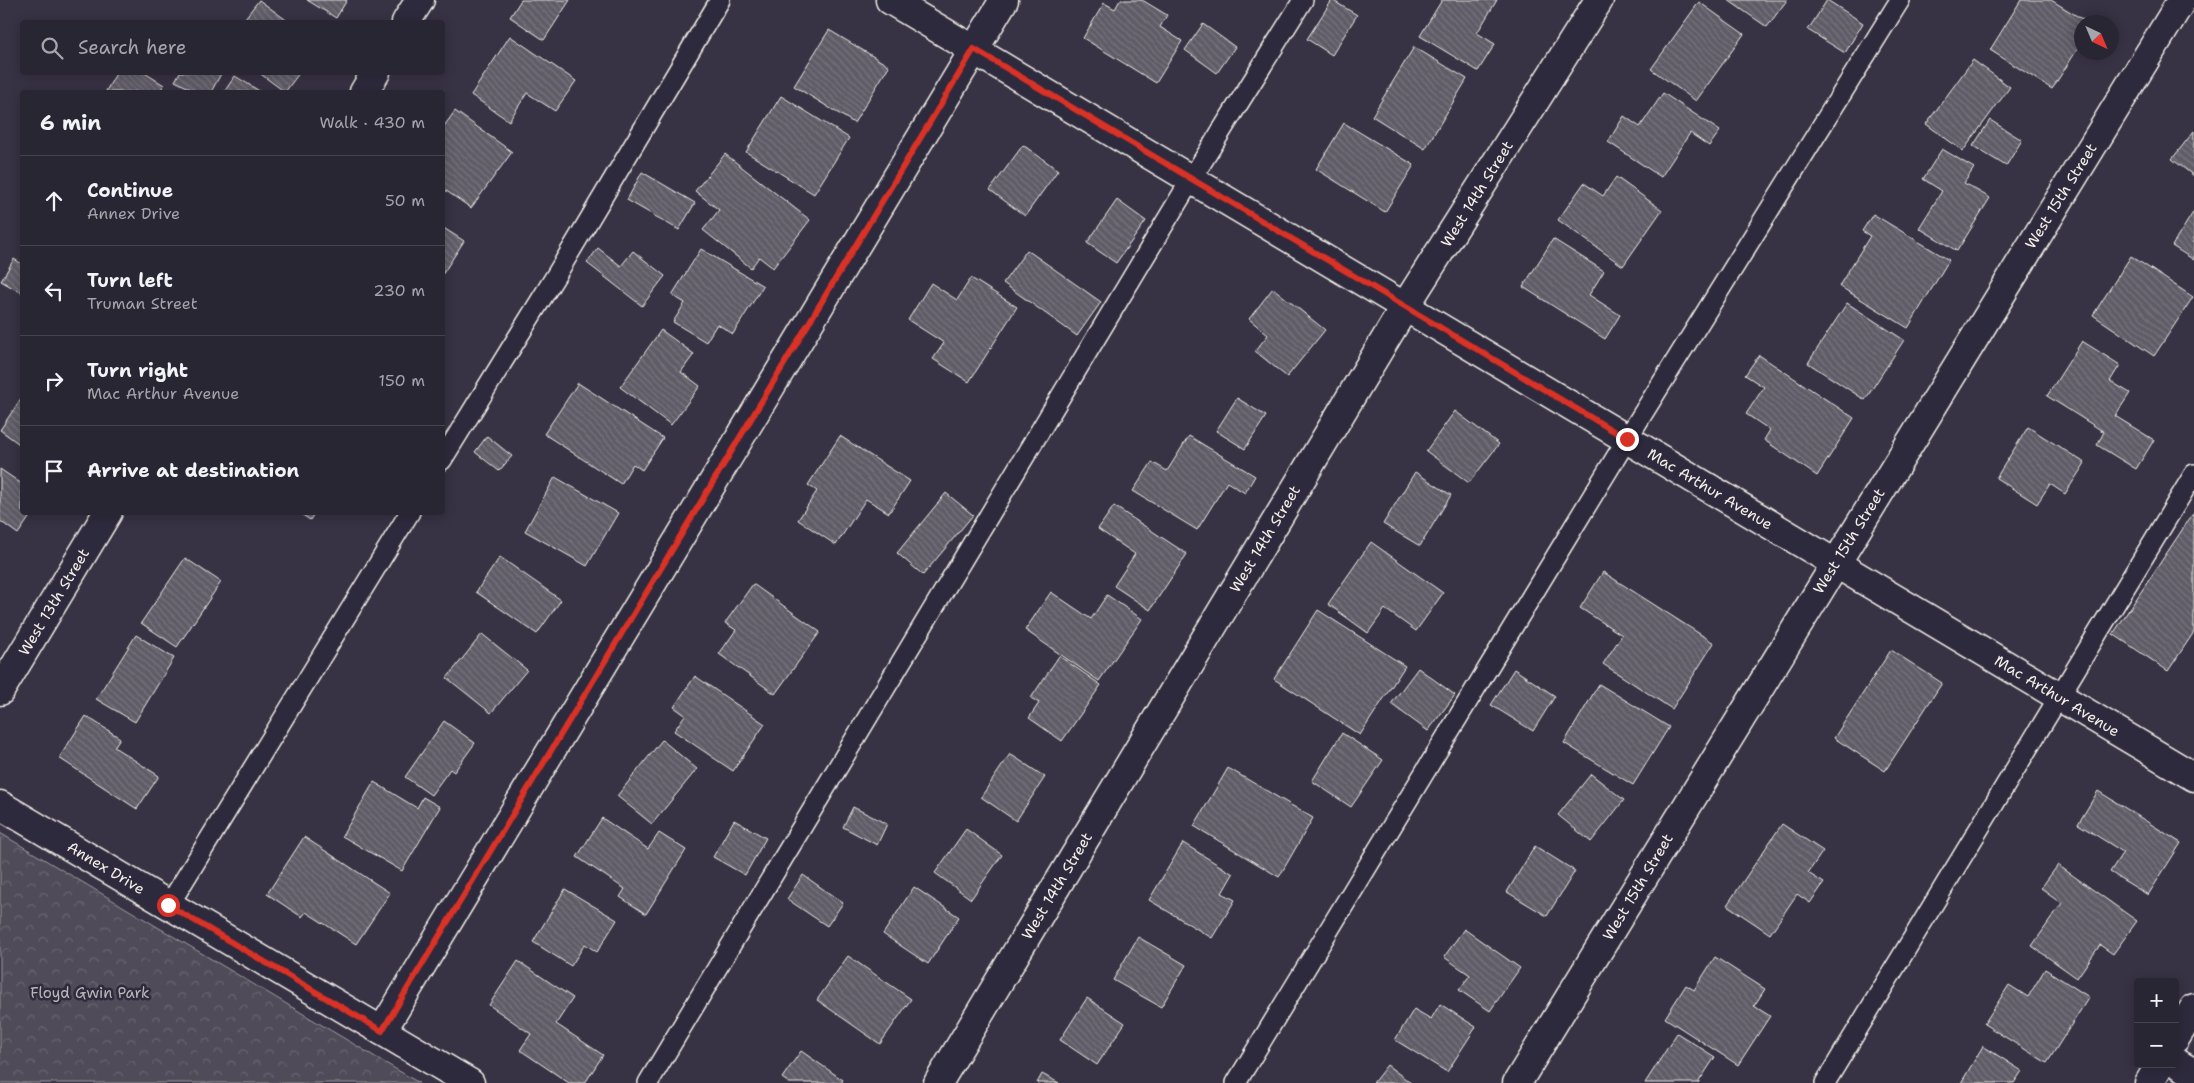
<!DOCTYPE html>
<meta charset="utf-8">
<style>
:root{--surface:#292633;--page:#35323f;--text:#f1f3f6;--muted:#a5a5ac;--line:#45434e}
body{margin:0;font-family:"Shantell Sans",sans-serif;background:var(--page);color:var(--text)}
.controls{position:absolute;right:15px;bottom:15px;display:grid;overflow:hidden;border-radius:5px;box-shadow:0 2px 12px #0003}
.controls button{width:45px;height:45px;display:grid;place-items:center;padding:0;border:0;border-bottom:1px solid var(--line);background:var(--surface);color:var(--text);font:25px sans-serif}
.compass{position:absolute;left:2074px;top:15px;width:45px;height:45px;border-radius:50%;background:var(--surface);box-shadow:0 2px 12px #0003;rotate:136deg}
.stop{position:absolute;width:15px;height:15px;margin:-11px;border:4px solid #d93025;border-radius:50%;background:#fff}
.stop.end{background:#d93025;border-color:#fff;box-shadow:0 1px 5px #0008}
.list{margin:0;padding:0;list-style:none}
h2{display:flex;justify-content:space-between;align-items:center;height:65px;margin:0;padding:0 20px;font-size:21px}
h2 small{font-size:16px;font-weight:400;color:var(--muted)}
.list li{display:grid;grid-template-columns:32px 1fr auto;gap:15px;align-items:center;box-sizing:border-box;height:90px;padding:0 20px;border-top:1px solid var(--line)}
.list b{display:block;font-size:19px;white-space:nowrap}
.list p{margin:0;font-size:16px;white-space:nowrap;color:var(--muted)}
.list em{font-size:16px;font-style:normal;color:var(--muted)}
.icon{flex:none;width:28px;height:28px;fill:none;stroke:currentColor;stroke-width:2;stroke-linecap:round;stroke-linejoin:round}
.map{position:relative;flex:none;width:2194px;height:1083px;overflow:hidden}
.search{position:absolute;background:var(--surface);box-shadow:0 2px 12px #0003;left:20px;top:20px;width:425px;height:55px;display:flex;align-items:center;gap:12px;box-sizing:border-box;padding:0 18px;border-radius:5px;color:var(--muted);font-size:19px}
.panel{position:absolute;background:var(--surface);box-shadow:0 2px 12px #0003;left:20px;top:90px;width:425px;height:425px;border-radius:5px}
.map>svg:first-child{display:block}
</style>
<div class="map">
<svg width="2194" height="1083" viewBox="0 0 2194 1083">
<defs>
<pattern id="forest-crowns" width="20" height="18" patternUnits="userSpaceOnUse" patternTransform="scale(1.25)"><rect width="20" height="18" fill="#504b59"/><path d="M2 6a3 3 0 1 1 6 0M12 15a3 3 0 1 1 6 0" fill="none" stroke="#6a6571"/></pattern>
<pattern id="building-back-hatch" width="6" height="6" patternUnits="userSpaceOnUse" patternTransform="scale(1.25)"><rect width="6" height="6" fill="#5f5c67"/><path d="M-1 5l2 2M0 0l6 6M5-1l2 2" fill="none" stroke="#77747d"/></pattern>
</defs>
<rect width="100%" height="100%" fill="#373244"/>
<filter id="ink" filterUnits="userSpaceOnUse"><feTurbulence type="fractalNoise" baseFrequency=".02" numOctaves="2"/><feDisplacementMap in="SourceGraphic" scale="10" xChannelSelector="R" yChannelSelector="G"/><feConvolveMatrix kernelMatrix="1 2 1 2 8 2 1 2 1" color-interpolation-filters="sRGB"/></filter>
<g filter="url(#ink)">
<polygon fill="url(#forest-crowns)" stroke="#a29ea0" points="0,833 419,1083 0,1083"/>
<g fill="url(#building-back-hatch)" stroke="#f4f1e8">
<polygon points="259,0 289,22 242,22"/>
<polygon points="307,0 347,0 336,18"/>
<polygon points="521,0 570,0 544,40 510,17"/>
<polygon points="1120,0 1142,0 1167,15 1160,27 1182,41 1156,83 1083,38 1104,3 1115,9"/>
<polygon points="1332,0 1357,15 1332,55 1307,39"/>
<polygon points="1442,0 1497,0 1477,33 1495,44 1478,71 1420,36"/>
<polygon points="1728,0 1787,0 1767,27"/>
<polygon points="1827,0 1863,23 1845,53 1808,30"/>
<polygon points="2021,0 2051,0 2087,22 2082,22 2082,42 2052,89 1990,50"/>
<polygon points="1699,2 1744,34 1696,101 1651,69"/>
<polygon points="1203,24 1235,47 1217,73 1185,50"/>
<polygon points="829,30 889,66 854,123 794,86"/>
<polygon points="510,36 576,81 555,111 527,93 509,121 471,95"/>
<polygon points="1414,47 1467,79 1425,149 1372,116"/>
<polygon points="1973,60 2010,87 1963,151 1926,124"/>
<polygon points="117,72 143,72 164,85 159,92 110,92 106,91"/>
<polygon points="180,72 222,72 211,92 197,92 175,81"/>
<polygon points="258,72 300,72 285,92"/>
<polygon points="235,76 261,92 224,92"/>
<polygon points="1663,93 1720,131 1709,146 1690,133 1661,177 1608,142 1624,116 1640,127"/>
<polygon points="781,96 849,138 814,194 746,152"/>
<polygon points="455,111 512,152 471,208 442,188 442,129"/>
<polygon points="1990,120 2022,140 2006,166 1973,146"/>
<polygon points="1344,123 1414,165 1385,212 1316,169"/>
<polygon points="2194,131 2194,176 2172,159"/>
<polygon points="1023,145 1058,170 1025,216 990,190"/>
<polygon points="1942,149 1974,168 1964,183 1990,198 1957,251 1919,228 1942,191 1923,179"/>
<polygon points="725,154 810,220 773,268 759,257 751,268 703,230 719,210 695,191"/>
<polygon points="642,172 695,203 679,230 627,200"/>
<polygon points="1616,177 1662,210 1623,266 1558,220 1584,183 1603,196"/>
<polygon points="1117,200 1146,221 1116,263 1087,243"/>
<polygon points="2194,211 2194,260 2172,246"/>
<polygon points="1873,214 1949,260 1908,328 1839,286 1870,236 1862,231"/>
<polygon points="442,227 464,241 442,275"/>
<polygon points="1553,239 1604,271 1589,295 1620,315 1605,339 1523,287"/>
<polygon points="598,248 621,266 633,251 665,276 642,306 587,263"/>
<polygon points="701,249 763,286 733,334 717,324 706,342 673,322 685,303 672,295"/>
<polygon points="1027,250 1101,302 1077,336 1003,283"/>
<polygon points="2131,256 2193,297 2154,356 2093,315"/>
<polygon points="14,259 22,264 22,293 1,281"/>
<polygon points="971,278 1017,307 969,382 933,359 944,343 908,320 931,283 957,300"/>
<polygon points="1273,288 1325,330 1287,377 1255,351 1268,335 1249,319"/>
<polygon points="1847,303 1904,340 1865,400 1808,363"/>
<polygon points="661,330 694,354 681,372 700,386 671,425 620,387"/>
<polygon points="2082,341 2120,365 2110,381 2130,393 2115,416 2154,440 2136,469 2097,445 2104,432 2047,396"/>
<polygon points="1759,355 1854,418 1817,476 1764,440 1770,430 1746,414 1764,387 1745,375"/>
<polygon points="578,383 663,438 642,470 633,464 621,484 544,434"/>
<polygon points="22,397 22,446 0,430"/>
<polygon points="1237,398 1266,416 1245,449 1216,431"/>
<polygon points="1455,411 1499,444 1469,483 1426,451"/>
<polygon points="2028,427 2085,463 2065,494 2050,484 2037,504 1996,478"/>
<polygon points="487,436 512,456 499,471 475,452"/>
<polygon points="840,436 910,481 889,513 866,499 836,545 798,520 817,491 808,485"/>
<polygon points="1189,436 1255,476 1245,493 1227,482 1197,530 1133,491 1152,462 1167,471"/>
<polygon points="0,469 22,484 22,512 33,512 18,534 0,521"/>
<polygon points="1415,472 1451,495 1420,546 1383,524"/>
<polygon points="555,477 618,513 587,566 525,531"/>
<polygon points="946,493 973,515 923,575 897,553"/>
<polygon points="1114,506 1187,554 1150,610 1114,586 1135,554 1098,529"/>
<polygon points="298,512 315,512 310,520"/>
<polygon points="2194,512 2194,632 2168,671 2113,634"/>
<polygon points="1371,542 1443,593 1416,631 1385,609 1368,633 1328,604"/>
<polygon points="500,557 561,600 537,634 476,592"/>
<polygon points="185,558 221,582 177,647 141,623"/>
<polygon points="1603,572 1714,643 1672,709 1603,664 1622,635 1580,608"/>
<polygon points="753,584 820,632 775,694 719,654 736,630 725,623"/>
<polygon points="1051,592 1091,619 1107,595 1142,619 1099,681 1025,630"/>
<polygon points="1318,610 1405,666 1360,735 1274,679"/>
<polygon points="482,634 527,670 491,713 447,678"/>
<polygon points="136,635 174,658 135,722 96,699"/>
<polygon points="1891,650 1942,683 1885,771 1834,738"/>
<polygon points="1059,656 1101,685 1062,741 1029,718 1039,703 1031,698"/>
<polygon points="1418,668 1455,695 1428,731 1391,704"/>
<polygon points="1514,669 1555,696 1533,731 1491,705"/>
<polygon points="695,676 765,724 733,771 674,731 685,715 674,707"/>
<polygon points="1599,684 1669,727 1633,785 1564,743"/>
<polygon points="86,716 120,738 114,747 159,776 137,809 59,758"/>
<polygon points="444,721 475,743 454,772 450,769 431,795 405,777"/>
<polygon points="1342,733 1383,760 1351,807 1312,781"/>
<polygon points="662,740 697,769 652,824 617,796"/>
<polygon points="1010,754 1045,777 1016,821 981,797"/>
<polygon points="1228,768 1313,818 1279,877 1194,826"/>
<polygon points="1591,774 1624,800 1591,842 1558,815"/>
<polygon points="374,782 417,808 423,797 440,807 402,871 342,836"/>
<polygon points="2098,791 2181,843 2148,895 2110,872 2123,852 2078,824"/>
<polygon points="853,807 887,824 877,845 843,827"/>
<polygon points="602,818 648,849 659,833 686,850 646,914 620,897 625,889 577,857"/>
<polygon points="734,820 766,838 745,875 713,857"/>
<polygon points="1782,824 1823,851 1808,873 1824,883 1810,903 1797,894 1770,934 1727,905"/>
<polygon points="966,829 1002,855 971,899 935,873"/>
<polygon points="304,837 390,893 356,944 306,912 302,917 267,894"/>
<polygon points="1183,843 1233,874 1222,893 1235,900 1212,938 1149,900"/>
<polygon points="1535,846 1575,871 1547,916 1507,892"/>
<polygon points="2058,865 2137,921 2113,954 2100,945 2077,978 2032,946 2062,903 2041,888"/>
<polygon points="803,875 843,903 827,926 787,899"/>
<polygon points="914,887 959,917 928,964 883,934"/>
<polygon points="565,889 617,920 597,952 585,944 571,966 533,942"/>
<polygon points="1464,929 1520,968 1490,1011 1459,990 1470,975 1444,957"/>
<polygon points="1138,937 1186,965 1161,1007 1113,980"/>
<polygon points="848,956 911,999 880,1044 817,1000"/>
<polygon points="1715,957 1765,989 1754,1006 1770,1016 1738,1065 1665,1018 1686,985 1694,990"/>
<polygon points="518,961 573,998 556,1024 603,1055 585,1083 569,1083 520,1050 531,1034 489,1005"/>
<polygon points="2045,969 2089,997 2047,1063 1984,1024 2009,985 2028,997"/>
<polygon points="1087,998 1125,1023 1097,1065 1060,1040"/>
<polygon points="1440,1004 1476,1027 1447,1072 1395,1040 1414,1009 1431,1019"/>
<polygon points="1677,1033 1715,1057 1698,1083 1645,1083"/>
<polygon points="1983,1046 2022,1071 2014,1083 1961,1083"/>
<polygon points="801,1051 843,1080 841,1083 789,1083 782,1078"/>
<polygon points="1387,1065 1411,1083 1373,1083"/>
<polygon points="1042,1074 1059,1083 1037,1083"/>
</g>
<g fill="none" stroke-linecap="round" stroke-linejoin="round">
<g stroke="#f4f1e8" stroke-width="22">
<g id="service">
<polyline points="442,460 558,272 720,0"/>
<polyline points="169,905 410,512"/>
<polyline points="648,1083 1192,178 1303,0"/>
<polyline points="1236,1083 1627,439 1900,0"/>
<polyline points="1825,1083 2194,474"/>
</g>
</g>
<g stroke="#f4f1e8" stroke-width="31">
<g id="minor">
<path d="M890 0C1326 257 1759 519 2194 777"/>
<polyline points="406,22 420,0"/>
<polyline points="364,92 376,72"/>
<polyline points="0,691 108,512"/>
<polyline points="0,805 470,1083"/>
<polyline points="382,1031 1004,0"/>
<polyline points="2175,1062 2194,1073"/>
<polyline points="938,1083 1406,305 1599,0"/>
<polyline points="1517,1083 2182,0"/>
</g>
</g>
<g stroke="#f4f1e8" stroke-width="31">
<g id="secondary">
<polyline points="2175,1039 2194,1008"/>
<polyline points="2149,1083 2160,1064"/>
</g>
</g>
<use href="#service" stroke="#2f2a3d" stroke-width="19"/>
<use href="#minor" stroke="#2f2a3d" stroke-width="28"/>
<use href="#secondary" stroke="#2f2a3d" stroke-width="28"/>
</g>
</g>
<g fill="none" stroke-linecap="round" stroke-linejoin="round" filter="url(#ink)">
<polyline stroke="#d93025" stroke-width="6" points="168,905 382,1031 974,49 1627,439"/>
</g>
<g text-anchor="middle" stroke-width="5" stroke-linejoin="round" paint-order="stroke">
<g font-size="15" fill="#f4f1e8" stroke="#2f2a3d">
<text transform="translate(1477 194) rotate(-58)" y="5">West 14th Street</text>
<text transform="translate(2061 196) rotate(-58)" y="5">West 15th Street</text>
<text transform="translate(1710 489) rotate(31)" y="5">Mac Arthur Avenue</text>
<text transform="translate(1265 539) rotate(-59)" y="5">West 14th Street</text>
<text transform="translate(1849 541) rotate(-58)" y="5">West 15th Street</text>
<text transform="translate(54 602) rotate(-59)" y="5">West 13th Street</text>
<text transform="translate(2057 696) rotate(31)" y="5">Mac Arthur Avenue</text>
<text transform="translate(106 868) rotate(31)" y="5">Annex Drive</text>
<text transform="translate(1057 886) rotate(-59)" y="5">West 14th Street</text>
<text transform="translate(1638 887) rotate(-59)" y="5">West 15th Street</text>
</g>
<g font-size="15" fill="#bbb7b6" stroke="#2f2a3d">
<text x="90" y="998">Floyd Gwin Park</text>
</g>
</g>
</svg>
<div class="controls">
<button>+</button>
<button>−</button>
</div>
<svg class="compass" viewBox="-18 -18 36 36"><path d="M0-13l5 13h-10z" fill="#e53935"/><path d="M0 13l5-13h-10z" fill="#a5a5ac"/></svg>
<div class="stop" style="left:168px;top:905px"></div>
<div class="stop end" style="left:1627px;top:439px"></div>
<div class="search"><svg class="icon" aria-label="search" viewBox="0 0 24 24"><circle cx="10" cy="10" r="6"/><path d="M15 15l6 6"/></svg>Search here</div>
<section class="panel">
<h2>6 min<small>Walk · 430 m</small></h2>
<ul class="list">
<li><svg class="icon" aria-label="ahead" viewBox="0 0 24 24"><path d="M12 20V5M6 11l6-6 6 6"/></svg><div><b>Continue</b><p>Annex Drive</p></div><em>50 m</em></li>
<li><svg class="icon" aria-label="left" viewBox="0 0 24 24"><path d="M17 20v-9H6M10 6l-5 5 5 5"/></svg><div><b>Turn left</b><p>Truman Street</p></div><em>230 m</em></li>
<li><svg class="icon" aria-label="right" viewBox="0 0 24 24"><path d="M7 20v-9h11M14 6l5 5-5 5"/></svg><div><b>Turn right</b><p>Mac Arthur Avenue</p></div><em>150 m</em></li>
<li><svg class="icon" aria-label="arrive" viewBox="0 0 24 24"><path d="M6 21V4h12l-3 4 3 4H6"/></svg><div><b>Arrive at destination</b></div></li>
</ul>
</section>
</div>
